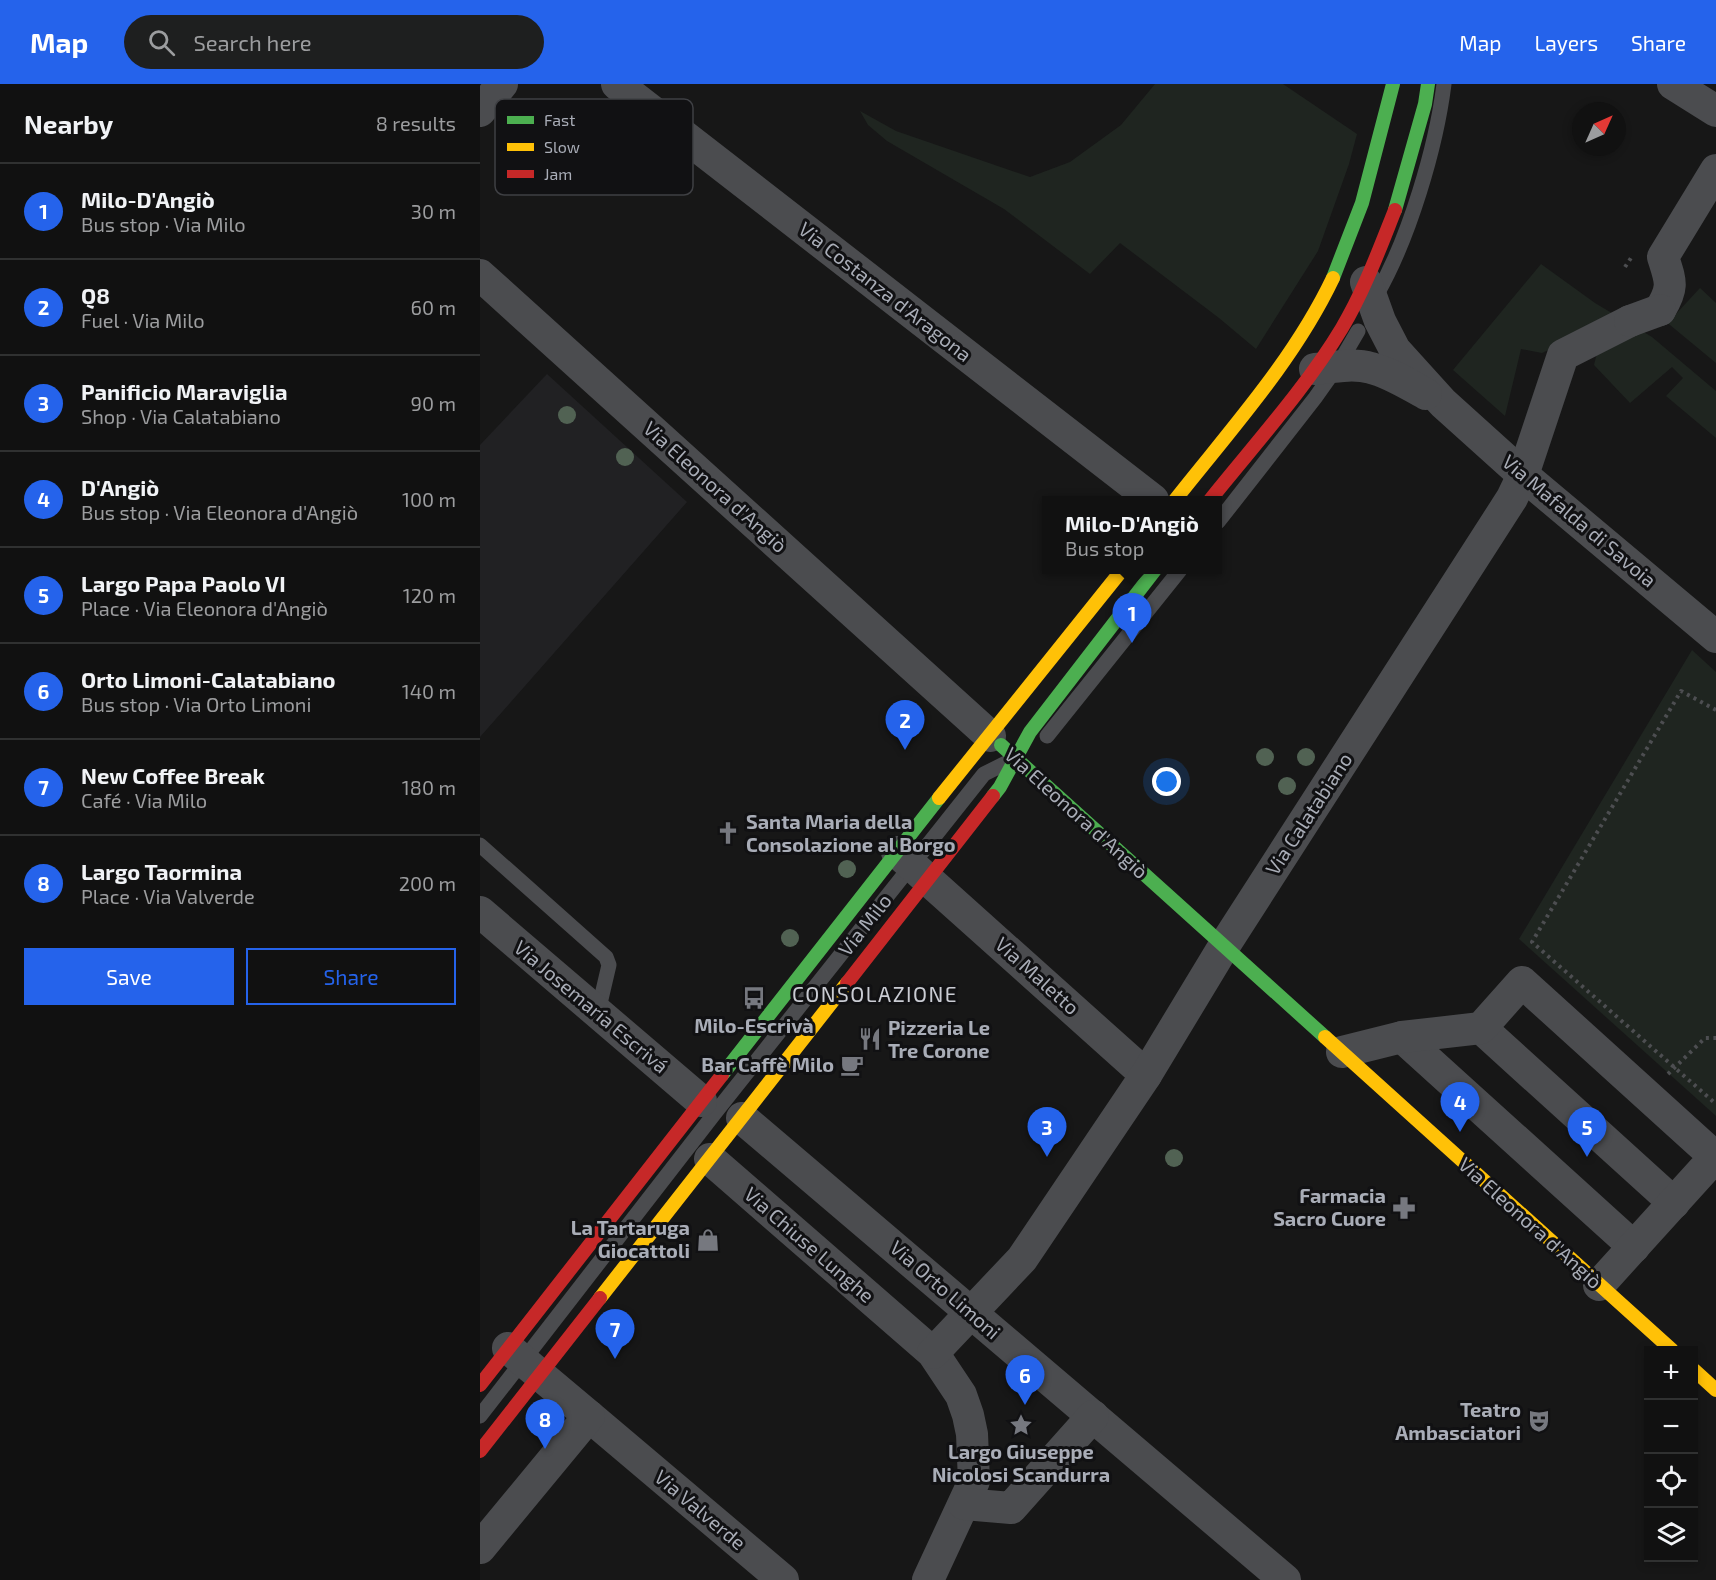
<!DOCTYPE html>
<meta charset="utf-8">
<style>
:root{--surface:#111;--page:#1e1f1f;--text:#f1f3f6;--muted:#9c9d9f;--line:#303131;--accent:#2563eb}
body{margin:0;font-family:"Exo 2",sans-serif;background:var(--page);color:var(--text)}
.controls{position:absolute;right:18px;bottom:18px;display:grid;overflow:hidden;border-radius:0px;box-shadow:0 3px 9px #0003}
.controls button{width:54px;height:54px;display:grid;place-items:center;padding:0;border:0;border-bottom:2px solid var(--line);background:var(--surface);color:var(--text);font:30px sans-serif}
.compass{position:absolute;left:1092px;top:18px;width:54px;height:54px;border-radius:50%;background:var(--surface);box-shadow:0 3px 9px #0003;rotate:45deg}
.you{position:absolute;left:687px;top:698px;width:21px;height:21px;margin:-15px;border:4px solid #fff;border-radius:50%;background:#1a73e8;box-shadow:0 0 0 9px #1a73e833}
.badge{display:grid;place-items:center;width:39px;height:39px;border-radius:50%;background:var(--accent);color:#fff;font-size:20px;font-weight:700}
.pin{position:absolute;translate:-50% -50px;filter:drop-shadow(0 2px 3px #0008)}
.pin::after{content:'';position:absolute;top:32px;width:21px;height:18px;background:inherit;clip-path:polygon(0 0,100% 0,50% 100%)}
.popup{position:absolute;left:562px;top:412px;width:180px;height:78px;box-sizing:border-box;display:grid;place-content:center;border-radius:0px;background:var(--surface);filter:drop-shadow(0 2px 4px #0005);font-size:20px;white-space:nowrap;color:var(--muted)}
.popup b{font-size:22px;color:var(--text)}
.popup::after{content:'';position:absolute;left:50%;top:100%;margin-left:-12px;border:12px solid transparent;border-top-color:var(--surface)}
.list{margin:0;padding:0;list-style:none}
h2{display:flex;justify-content:space-between;align-items:center;height:78px;margin:0;padding:0 24px;font-size:26px}
h2 small{font-size:20px;font-weight:400;color:var(--muted)}
.list li{display:grid;grid-template-columns:39px 1fr auto;gap:18px;align-items:center;box-sizing:border-box;height:96px;padding:0 24px;border-top:2px solid var(--line)}
.list b{display:block;font-size:22px;white-space:nowrap}
.list p{margin:0;font-size:20px;white-space:nowrap;color:var(--muted)}
.list em{font-size:20px;font-style:normal;color:var(--muted)}
.actions{display:flex;gap:12px;padding:18px 24px}
.actions a{flex:1;padding:14px 0;border:2px solid var(--accent);border-radius:0px;text-align:center;font-size:21px;color:var(--accent)}
.actions .main{background:var(--accent);color:#fff}
.icon{flex:none;width:33px;height:33px;fill:none;stroke:currentColor;stroke-width:2;stroke-linecap:round;stroke-linejoin:round}
.map{position:relative;flex:none;width:1236px;height:1496px;overflow:hidden}
header{display:flex;align-items:center;gap:36px;box-sizing:border-box;height:84px;padding:0 30px;background:var(--accent);color:#fff}
header strong{font-size:28px}
nav{display:flex;gap:33px;margin-inline-start:auto;font-size:21px}
.search{width:420px;height:54px;background:var(--page);display:flex;align-items:center;gap:15px;box-sizing:border-box;padding:0 21px;border-radius:33px;color:var(--muted);font-size:22px}
main{display:flex}
aside{flex:1;background:var(--surface)}
.map>svg:first-child{display:block}
</style>
<header>
<strong>Map</strong>
<div class="search"><svg class="icon" aria-label="search" viewBox="0 0 24 24"><circle cx="10" cy="10" r="6"/><path d="M15 15l6 6"/></svg>Search here</div>
<nav><a>Map</a><a>Layers</a><a>Share</a></nav>
</header>
<main>
<aside>
<h2>Nearby<small>8 results</small></h2>
<ul class="list">
<li><span class="badge">1</span><div><b>Milo-D'Angiò</b><p>Bus stop · Via Milo</p></div><em>30 m</em></li>
<li><span class="badge">2</span><div><b>Q8</b><p>Fuel · Via Milo</p></div><em>60 m</em></li>
<li><span class="badge">3</span><div><b>Panificio Maraviglia</b><p>Shop · Via Calatabiano</p></div><em>90 m</em></li>
<li><span class="badge">4</span><div><b>D'Angiò</b><p>Bus stop · Via Eleonora d'Angiò</p></div><em>100 m</em></li>
<li><span class="badge">5</span><div><b>Largo Papa Paolo VI</b><p>Place · Via Eleonora d'Angiò</p></div><em>120 m</em></li>
<li><span class="badge">6</span><div><b>Orto Limoni-Calatabiano</b><p>Bus stop · Via Orto Limoni</p></div><em>140 m</em></li>
<li><span class="badge">7</span><div><b>New Coffee Break</b><p>Café · Via Milo</p></div><em>180 m</em></li>
<li><span class="badge">8</span><div><b>Largo Taormina</b><p>Place · Via Valverde</p></div><em>200 m</em></li>
</ul>
<div class="actions"><a class="main">Save</a><a>Share</a></div>
</aside>
<div class="map">
<svg width="1236" height="1496" viewBox="0 0 1236 1496">
<rect width="100%" height="100%" fill="#171717"/>
<polygon fill="#212123" points="67,290 207,418 0,653 0,361"/>
<g fill="#1f2520">
<polygon points="675,0 803,0 877,50 869,80 838,167 776,265 739,234 640,159 610,190 524,125 407,57 388,41 380,27 416,47 550,93 590,78 641,41"/>
<polygon points="1061,180 1115,219 1172,253 1236,307 1236,354 1186,312 1203,294 1192,283 1150,319 1114,281 1118,265 1105,249 1062,269 1041,265 1025,332 973,286"/>
<polygon points="1220,204 1236,219 1236,279 1184,236 1196,230"/>
<polygon points="1212,566 1236,588 1236,1032 1039,855"/>
</g>
<g fill="none" stroke-linecap="round" stroke-linejoin="round">
<g stroke="#4d4e51" stroke-width="4" stroke-dasharray="3 4.5" stroke-linecap="butt">
<polyline points="1145,183 1151,174"/>
<polyline points="1236,626 1201,607 1052,858 1236,1020"/>
<polyline points="1188,990 1225,954 1236,954"/>
</g>
<g stroke="#4b4c4f" stroke-width="15">
<path d="M897 210C929 154 956 64 964 0"/>
<polyline points="738,438 835,314 857,283 878,247"/>
<polyline points="567,652 700,486"/>
<polyline points="0,761 126,873 129,881 118,928"/>
<polyline points="0,1332 235,1029 504,690 528,678"/>
</g>
<g stroke="#4b4c4f" stroke-width="32">
<polyline points="137,0 673,416"/>
<polyline points="1193,0 1236,27"/>
<polyline points="0,27 22,0"/>
<polyline points="0,191 510,652"/>
<polyline points="886,198 900,237 915,266 963,319 1043,391 1236,553"/>
<path d="M1180 226C1194 203 1191 198 1183 173L1236 86"/>
<path d="M835 285C853 283 874 279 891 284 911 289 929 301 946 310"/>
<polyline points="417,768 666,991"/>
<polyline points="0,828 221,1017"/>
<polyline points="1001,944 1194,1119"/>
<polyline points="922,953 1154,1163"/>
<polyline points="862,968 922,953 1001,944 1042,898 1235,1073 1119,1201"/>
<polyline points="262,1034 805,1496"/>
<polyline points="230,1075 453,1269 481,1311 488,1331 492,1350 494,1397 448,1496"/>
<polyline points="453,1269 542,1175 666,991 744,862 1032,414 1043,391 1083,271 1150,237"/>
<polyline points="109,1332 303,1496"/>
<polyline points="484,1420 531,1424 613,1332"/>
<polyline points="0,1464 109,1332 28,1264"/>
</g>
<g stroke="#4caf50" stroke-width="14">
<polyline points="915,126 945,20 948,0"/>
<polyline points="853,194 882,119 913,0"/>
<polyline points="521,661 845,953"/>
<polyline points="513,712 520,703 550,648 675,486"/>
<polyline points="242,991 459,714"/>
</g>
<g stroke="#ffc107" stroke-width="14">
<path d="M695 416C751 345 814 276 853 194"/>
<polyline points="459,714 642,486"/>
<polyline points="845,953 1192,1266"/>
<polyline points="120,1214 367,899"/>
<polyline points="1214,1286 1236,1306"/>
</g>
<g stroke="#c62828" stroke-width="14">
<path d="M730 416C774 361 826 304 862 244 884 207 899 166 915 126"/>
<polyline points="367,899 513,712"/>
<polyline points="0,1301 242,991"/>
<polyline points="0,1367 120,1214"/>
</g>
<polyline stroke="#4b4c4f" stroke-width="32" points="1150,237 1180,226"/>
</g>
<g fill="#516253">
<circle cx="87" cy="331" r="9"/>
<circle cx="145" cy="373" r="9"/>
<circle cx="785" cy="673" r="9"/>
<circle cx="826" cy="673" r="9"/>
<circle cx="807" cy="702" r="9"/>
<circle cx="367" cy="785" r="9"/>
<circle cx="310" cy="854" r="9"/>
<circle cx="694" cy="1074" r="9"/>
</g>
<defs>
<g id="church-bare" transform="scale(1.8)"><path d="M-1.2-6h2.4v3.5h3.3v2.4h-3.3V6h-2.4V-.1h-3.3v-2.4h3.3Z" fill="#76787f" stroke="#111113" stroke-width="2.5" paint-order="stroke"/></g>
<g id="bus-bare" transform="scale(1.8)"><path d="M-5-6H5V4H4V6H2V4H-2V6H-4V4H-5ZM-3.5-4V0h7V-4ZM-3.5 1.2v1.5H-2V1.2ZM2 1.2v1.5H3.5V1.2Z" fill="#76787f" stroke="#111113" stroke-width="2.5" paint-order="stroke"/></g>
<g id="restaurant-bare" transform="scale(1.8)"><path d="M-5-6h1v4h1v-4h1v4h1v-4h1v5L-1.5 .5V6h-2V.5L-5-1ZM5-6V6H3V1.5H1.5Q1.5-4 5-6Z" fill="#76787f" stroke="#111113" stroke-width="2.5" paint-order="stroke"/></g>
<g id="cafe-bare" transform="scale(1.8)"><path d="M-5.5-4.5H6V0H3Q3 3.5 0 3.5H-2.5Q-5.5 3.5-5.5 0ZM3-3.2v2h1.7v-2ZM-6 4.5H4V6H-6Z" fill="#76787f" stroke="#111113" stroke-width="2.5" paint-order="stroke"/></g>
<g id="pharmacy-bare" transform="scale(1.8)"><path d="M-2-6h4v4h4v4h-4v4h-4v-4h-4v-4h4Z" fill="#76787f" stroke="#111113" stroke-width="2.5" paint-order="stroke"/></g>
<g id="shop-bare" transform="scale(1.8)"><path d="M-5-2.5h2.3a2.7 3.5 0 0 1 5.4 0H5L5.5 6h-11ZM-1.5-2.5h3a1.5 2.3 0 0 0-3 0Z" fill="#76787f" stroke="#111113" stroke-width="2.5" paint-order="stroke"/></g>
<g id="theatre-bare" transform="scale(1.8)"><path d="M-5-5.5Q0-4 5-5.5V0Q5 5 0 6Q-5 5-5 0ZM-3.3-2.5H-1v1.5H-3.3ZM1-2.5H3.3v1.5H1ZM-2.8 1Q0 5.5 2.8 1Z" fill="#76787f" stroke="#111113" stroke-width="2.5" paint-order="stroke"/></g>
<g id="sight-bare" transform="scale(1.8)"><path d="M0-6L1.8-2.2L6-1.7L2.9 1.2L3.7 5.4L0 3.3L-3.7 5.4L-2.9 1.2L-6-1.7L-1.8-2.2Z" fill="#76787f" stroke="#111113" stroke-width="2.5" paint-order="stroke"/></g>
</defs>
<g fill-rule="evenodd">
<use href="#church-bare" x="248" y="749"/>
<use href="#bus-bare" x="274" y="914"/>
<use href="#restaurant-bare" x="390" y="955"/>
<use href="#cafe-bare" x="372" y="981"/>
<use href="#pharmacy-bare" x="924" y="1124"/>
<use href="#shop-bare" x="228" y="1156"/>
<use href="#theatre-bare" x="1059" y="1337"/>
<use href="#sight-bare" x="541" y="1341"/>
</g>
<g text-anchor="middle" stroke-width="6" stroke-linejoin="round" paint-order="stroke">
<g font-size="20" fill="#a9adb7" stroke="#111113">
<text transform="translate(405 208) rotate(38)" y="7">Via Costanza d'Aragona</text>
<text transform="translate(235 403) rotate(42)" y="7">Via Eleonora d'Angiò</text>
<text transform="translate(1099 437) rotate(40)" y="7">Via Mafalda di Savoia</text>
<text transform="translate(596 729) rotate(42)" y="7">Via Eleonora d'Angiò</text>
<text transform="translate(829 730) rotate(-57)" y="7">Via Calatabiano</text>
<text transform="translate(385 841) rotate(-52)" y="7">Via Milo</text>
<text transform="translate(557 892) rotate(42)" y="7">Via Maletto</text>
<text transform="translate(111 923) rotate(40)" y="7">Via Josemaría Escrivá</text>
<text transform="translate(1050 1139) rotate(42)" y="7">Via Eleonora d'Angiò</text>
<text transform="translate(329 1161) rotate(41)" y="7">Via Chiuse Lunghe</text>
<text transform="translate(465 1206) rotate(41)" y="7">Via Orto Limoni</text>
<text transform="translate(220 1426) rotate(40)" y="7">Via Valverde</text>
</g>
<g font-size="20" font-weight="bold" fill="#a9adb7" stroke="#111113" text-anchor="end">
<text x="266" y="745" text-anchor="start">Santa Maria della<tspan x="266" dy="23">Consolazione al Borgo</tspan></text>
<text x="274" y="949" text-anchor="middle">Milo-Escrivà</text>
<text x="408" y="951" text-anchor="start">Pizzeria Le<tspan x="408" dy="23">Tre Corone</tspan></text>
<text x="354" y="988">Bar Caffè Milo</text>
<text x="906" y="1119">Farmacia<tspan x="906" dy="23">Sacro Cuore</tspan></text>
<text x="210" y="1151">La Tartaruga<tspan x="210" dy="23">Giocattoli</tspan></text>
<text x="1041" y="1333">Teatro<tspan x="1041" dy="23">Ambasciatori</tspan></text>
<text x="541" y="1375" text-anchor="middle">Largo Giuseppe<tspan x="541" dy="23">Nicolosi Scandurra</tspan></text>
</g>
<g font-size="21" letter-spacing="1.5" fill="#caccd3" stroke="#111113">
<text x="395" y="918">CONSOLAZIONE</text>
</g>
</g>
<rect x="15" y="15" width="198" height="96" rx="9" fill="#111113" stroke="#3f4044" stroke-width="1.5"/>
<rect x="27" y="32" width="27" height="8" fill="#4caf50"/>
<rect x="27" y="59" width="27" height="8" fill="#ffc107"/>
<rect x="27" y="86" width="27" height="8" fill="#c62828"/>
<g font-size="16" fill="#a9adb7">
<text x="64" y="42">Fast</text>
<text x="64" y="69">Slow</text>
<text x="64" y="96">Jam</text>
</g>
</svg>
<div class="controls">
<button>+</button>
<button>−</button>
<button><svg class="icon" aria-label="locate" viewBox="0 0 24 24"><circle cx="12" cy="12" r="6"/><path d="M12 2v4M12 18v4M2 12h4M18 12h4"/></svg></button>
<button><svg class="icon" aria-label="layers" viewBox="0 0 24 24"><path d="M12 4l9 5-9 5-9-5zM3 14l9 5 9-5"/></svg></button>
</div>
<svg class="compass" viewBox="-18 -18 36 36"><path d="M0-13l5 13h-10z" fill="#e53935"/><path d="M0 13l5-13h-10z" fill="#9c9d9f"/></svg>
<div class="you"></div>
<div class="pin badge" style="left:652px;top:559px">1</div>
<div class="popup"><b>Milo-D'Angiò</b>Bus stop</div>
<div class="pin badge" style="left:425px;top:666px">2</div>
<div class="pin badge" style="left:567px;top:1073px">3</div>
<div class="pin badge" style="left:980px;top:1048px">4</div>
<div class="pin badge" style="left:1107px;top:1073px">5</div>
<div class="pin badge" style="left:545px;top:1321px">6</div>
<div class="pin badge" style="left:135px;top:1275px">7</div>
<div class="pin badge" style="left:65px;top:1365px">8</div>
</div>
</main>
